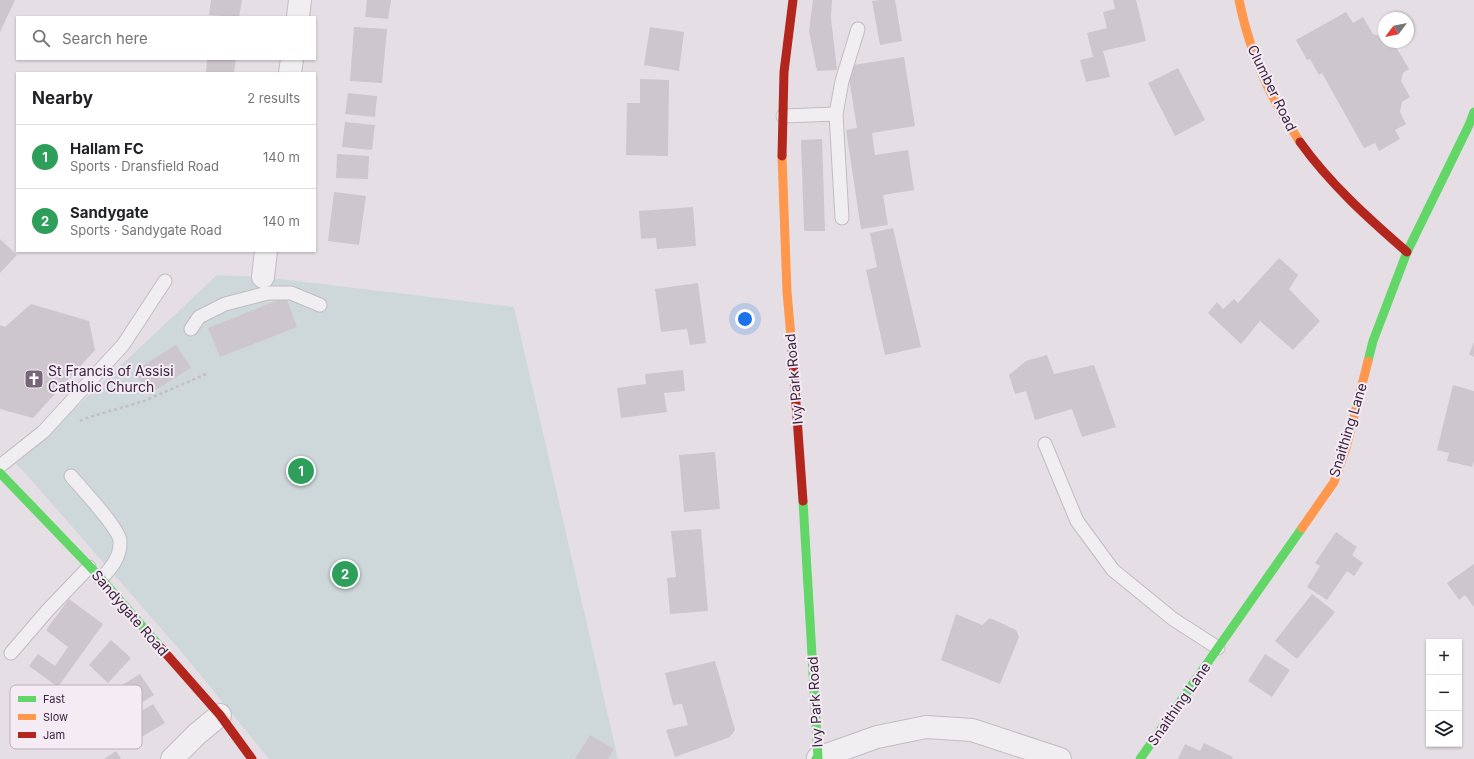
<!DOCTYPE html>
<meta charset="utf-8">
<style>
:root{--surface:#fff;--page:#f6f6f6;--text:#202124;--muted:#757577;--line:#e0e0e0;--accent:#db2777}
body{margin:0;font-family:Inter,sans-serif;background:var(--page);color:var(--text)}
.controls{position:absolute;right:12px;bottom:12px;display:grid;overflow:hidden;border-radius:0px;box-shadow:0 1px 3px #0004}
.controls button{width:36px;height:36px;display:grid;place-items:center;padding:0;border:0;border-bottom:1px solid var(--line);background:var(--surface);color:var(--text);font:20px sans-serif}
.compass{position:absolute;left:1378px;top:12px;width:36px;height:36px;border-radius:50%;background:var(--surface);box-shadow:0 1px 3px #0004;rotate:238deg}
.you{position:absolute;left:745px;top:319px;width:14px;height:14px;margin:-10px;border:3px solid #fff;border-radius:50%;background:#1a73e8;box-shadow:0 0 0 6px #1a73e833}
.badge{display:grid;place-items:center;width:26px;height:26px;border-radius:50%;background:var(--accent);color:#fff;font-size:13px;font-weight:700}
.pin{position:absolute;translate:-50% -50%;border:2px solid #fff;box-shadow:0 1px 4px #0006}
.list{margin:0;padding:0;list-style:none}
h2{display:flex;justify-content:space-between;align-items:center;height:52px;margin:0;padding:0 16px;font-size:17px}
h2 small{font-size:13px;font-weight:400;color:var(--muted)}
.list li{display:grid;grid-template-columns:26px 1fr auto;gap:12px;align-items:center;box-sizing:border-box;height:64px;padding:0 16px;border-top:1px solid var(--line)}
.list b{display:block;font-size:15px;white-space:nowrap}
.list p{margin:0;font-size:13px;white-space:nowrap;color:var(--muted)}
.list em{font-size:13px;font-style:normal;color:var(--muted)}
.icon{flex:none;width:22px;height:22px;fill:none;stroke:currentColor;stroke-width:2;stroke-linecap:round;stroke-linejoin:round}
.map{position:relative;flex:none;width:1474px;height:759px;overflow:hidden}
.search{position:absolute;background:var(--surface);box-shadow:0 1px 3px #0004;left:16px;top:16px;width:300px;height:44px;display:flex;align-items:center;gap:10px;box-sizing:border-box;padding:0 14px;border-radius:0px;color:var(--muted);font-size:15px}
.panel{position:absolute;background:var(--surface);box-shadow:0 1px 3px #0004;left:16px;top:72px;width:300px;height:180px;border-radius:0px}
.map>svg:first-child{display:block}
</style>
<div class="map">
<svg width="1474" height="759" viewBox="0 0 1474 759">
<rect width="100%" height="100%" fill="#e5dfe5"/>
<polygon fill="#ced8db" points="217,275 263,277 514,307 618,759 269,759 185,656 26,474 16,464"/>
<g fill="#cdc6cd">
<polygon points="0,0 15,0 0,32"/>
<polygon points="211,0 242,0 239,17 209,15"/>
<polygon points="367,0 391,0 388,19 365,17"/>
<polygon points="813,0 832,0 831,19 837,70 817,71 809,31"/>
<polygon points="879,0 895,0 902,41 880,45 872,1"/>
<polygon points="1113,0 1136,0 1146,41 1103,51 1110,77 1086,82 1080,60 1093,57 1087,33 1107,28 1103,12 1115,9"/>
<polygon points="1346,12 1353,23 1363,17 1373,34 1381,36 1384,35 1384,42 1393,42 1409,69 1403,73 1401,81 1410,97 1402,102 1400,112 1406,124 1395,130 1400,139 1379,151 1375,143 1364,148 1322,73 1319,75 1310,59 1307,60 1296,40"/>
<polygon points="354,27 387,29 382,83 350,81"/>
<polygon points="650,27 684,32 679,71 644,65"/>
<polygon points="904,57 915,126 872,133 875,155 908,150 914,190 883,195 888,225 861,229 846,130 857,128 847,66"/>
<polygon points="207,59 236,59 234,73 206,73"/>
<polygon points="1178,68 1205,120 1175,136 1148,83"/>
<polygon points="640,79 669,80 668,156 626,155 627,103 640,103"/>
<polygon points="348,93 377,96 375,117 345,114"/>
<polygon points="345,122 375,125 372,150 342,147"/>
<polygon points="822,139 825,231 804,231 801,140"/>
<polygon points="337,154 369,156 368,179 336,178"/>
<polygon points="334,192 366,196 359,245 328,241"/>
<polygon points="693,207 696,246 657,249 656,238 641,239 639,211"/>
<polygon points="893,228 921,347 885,355 866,270 877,267 870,233"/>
<polygon points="0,239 17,255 0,273"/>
<polygon points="1279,258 1298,275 1289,289 1320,321 1293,350 1260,321 1241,344 1208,313 1217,302 1223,309 1234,299 1238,303"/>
<polygon points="698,283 706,343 690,345 687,329 661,332 655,289"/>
<polygon points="286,297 297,327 220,357 208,328"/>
<polygon points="31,304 89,321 95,350 33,418 0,409 0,325 5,327"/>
<polygon points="1474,342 1474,357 1469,354"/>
<polygon points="176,345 191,368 149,394 134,371"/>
<polygon points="1047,355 1054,374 1094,365 1116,427 1082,437 1072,409 1035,420 1026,391 1015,394 1009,375 1026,361"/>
<polygon points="683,370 685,391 664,393 667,412 621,418 617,388 646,384 645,374"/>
<polygon points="1453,385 1474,391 1474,461 1472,467 1447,461 1449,453 1437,450"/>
<polygon points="715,452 720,509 684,512 679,455"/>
<polygon points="701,529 708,611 670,614 667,578 676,577 671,531"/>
<polygon points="1336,532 1357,547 1352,555 1363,563 1354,576 1347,571 1327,600 1307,587 1320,566 1315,563"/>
<polygon points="1474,564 1474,607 1465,595 1459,600 1447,583"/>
<polygon points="1312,594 1335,612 1297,659 1275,641"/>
<polygon points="69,599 103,624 58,687 29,666 38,654 55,666 68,647 46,630"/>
<polygon points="956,614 982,625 990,618 1016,630 1019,637 1000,684 941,660"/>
<polygon points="111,640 131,658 108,683 89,665"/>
<polygon points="1265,654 1290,670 1272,697 1248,681"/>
<polygon points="715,661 735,730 730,737 675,757 666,730 688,725 682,704 673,705 665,673"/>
<polygon points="140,674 154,695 128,711 114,690"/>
<polygon points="153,704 165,723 128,745 116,726"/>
<polygon points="590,735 614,749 608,759 575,759"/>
<polygon points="1204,743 1233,757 1232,759 1178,759 1185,744 1200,751"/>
<polygon points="116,751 121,759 104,759"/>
</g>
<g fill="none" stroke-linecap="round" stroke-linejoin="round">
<g stroke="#c1bcc3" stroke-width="15">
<g id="lane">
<polyline points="783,116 836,114"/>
<polyline points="842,218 836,114 842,81 858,29"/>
<polyline points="191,329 199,317 225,304 268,293 291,293 320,305"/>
<polyline points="1045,444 1077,521 1113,570 1173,619 1218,648"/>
<polyline points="0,466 43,432 123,345 165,281"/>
<path d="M71 476C81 488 119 528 120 541 121 557 111 568 101 579"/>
<polyline points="11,653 47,611 89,567"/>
</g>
</g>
<g stroke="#c1bcc3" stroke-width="24">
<g id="street">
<polyline points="298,17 300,0"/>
<polyline points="290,73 292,59"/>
<polyline points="263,277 266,251"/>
<polyline points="818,758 877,737 926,727 972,730 1060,759"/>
<polyline points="172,759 197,734 220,715"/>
</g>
</g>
<polyline stroke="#c5bdc5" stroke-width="2.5" stroke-dasharray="3 3" stroke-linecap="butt" points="80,421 83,419 144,401 206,374"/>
<use href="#lane" stroke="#f1eef2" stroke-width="13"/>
<use href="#street" stroke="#f1eef2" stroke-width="22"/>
<g stroke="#63d668" stroke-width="9">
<polyline points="1368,361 1373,341 1407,252 1469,125 1474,112"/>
<polyline points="0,473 98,575 161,648"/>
<polyline points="803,501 818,758 816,759"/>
<polyline points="1140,759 1302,528"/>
</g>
<g stroke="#ff974d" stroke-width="9">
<path d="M1239 0C1249 50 1271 100 1300 142"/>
<polyline points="782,156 787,292 792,348"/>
<polyline points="1302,528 1334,482 1346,448 1368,361"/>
</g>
<g stroke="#b3261e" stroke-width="9">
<path d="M1300 142C1330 184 1368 218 1407 252"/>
<polyline points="782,156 784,72 793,0"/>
<polyline points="792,348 803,501"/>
<polyline points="161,648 220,715 252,759"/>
</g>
</g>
<defs>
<g id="church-square" transform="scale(1)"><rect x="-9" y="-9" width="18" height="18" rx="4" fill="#786579" stroke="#f4ebf5"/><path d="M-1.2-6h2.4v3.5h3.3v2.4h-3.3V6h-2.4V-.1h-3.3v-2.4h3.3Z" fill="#fff"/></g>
</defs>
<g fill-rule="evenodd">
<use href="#church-square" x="34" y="379"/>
</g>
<g text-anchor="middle" stroke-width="4" stroke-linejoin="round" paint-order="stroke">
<g font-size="14" fill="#3d243f" stroke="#f4ebf5">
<text transform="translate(1272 88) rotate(64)" y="5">Clumber Road</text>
<text transform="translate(794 379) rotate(-95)" y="5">Ivy Park Road</text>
<text transform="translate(1348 430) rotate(-73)" y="5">Snaithing Lane</text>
<text transform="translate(130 613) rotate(49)" y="5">Sandygate Road</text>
<text transform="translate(815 702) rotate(-93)" y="5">Ivy Park Road</text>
<text transform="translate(1179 704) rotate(-55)" y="5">Snaithing Lane</text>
</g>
<g font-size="14" fill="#3d243f" stroke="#f4ebf5" text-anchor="start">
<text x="48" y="376">St Francis of Assisi<tspan x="48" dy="16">Catholic Church</tspan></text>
</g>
</g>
<rect x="10" y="685" width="132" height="64" rx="6" fill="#f4ebf5" stroke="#bdafbe" stroke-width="1"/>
<rect x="18" y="696" width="18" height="6" fill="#63d668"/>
<rect x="18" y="714" width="18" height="6" fill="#ff974d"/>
<rect x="18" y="732" width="18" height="6" fill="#b3261e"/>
<g font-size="11" fill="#3d243f">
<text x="43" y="703">Fast</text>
<text x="43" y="721">Slow</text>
<text x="43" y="739">Jam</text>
</g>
</svg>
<div class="controls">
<button>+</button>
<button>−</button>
<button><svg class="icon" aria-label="layers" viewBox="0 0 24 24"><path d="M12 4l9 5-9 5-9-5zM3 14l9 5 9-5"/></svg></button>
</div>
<svg class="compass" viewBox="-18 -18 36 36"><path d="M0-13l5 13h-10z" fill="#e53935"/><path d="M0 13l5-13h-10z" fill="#757577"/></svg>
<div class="you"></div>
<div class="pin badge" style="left:301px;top:471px;background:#2e9e5b">1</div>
<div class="pin badge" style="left:345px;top:574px;background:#2e9e5b">2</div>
<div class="search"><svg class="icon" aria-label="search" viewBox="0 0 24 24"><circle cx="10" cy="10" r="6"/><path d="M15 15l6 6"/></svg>Search here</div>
<section class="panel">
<h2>Nearby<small>2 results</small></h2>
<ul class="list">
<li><span class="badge" style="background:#2e9e5b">1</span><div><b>Hallam FC</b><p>Sports · Dransfield Road</p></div><em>140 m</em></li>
<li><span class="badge" style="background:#2e9e5b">2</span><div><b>Sandygate</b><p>Sports · Sandygate Road</p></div><em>140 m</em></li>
</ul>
</section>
</div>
